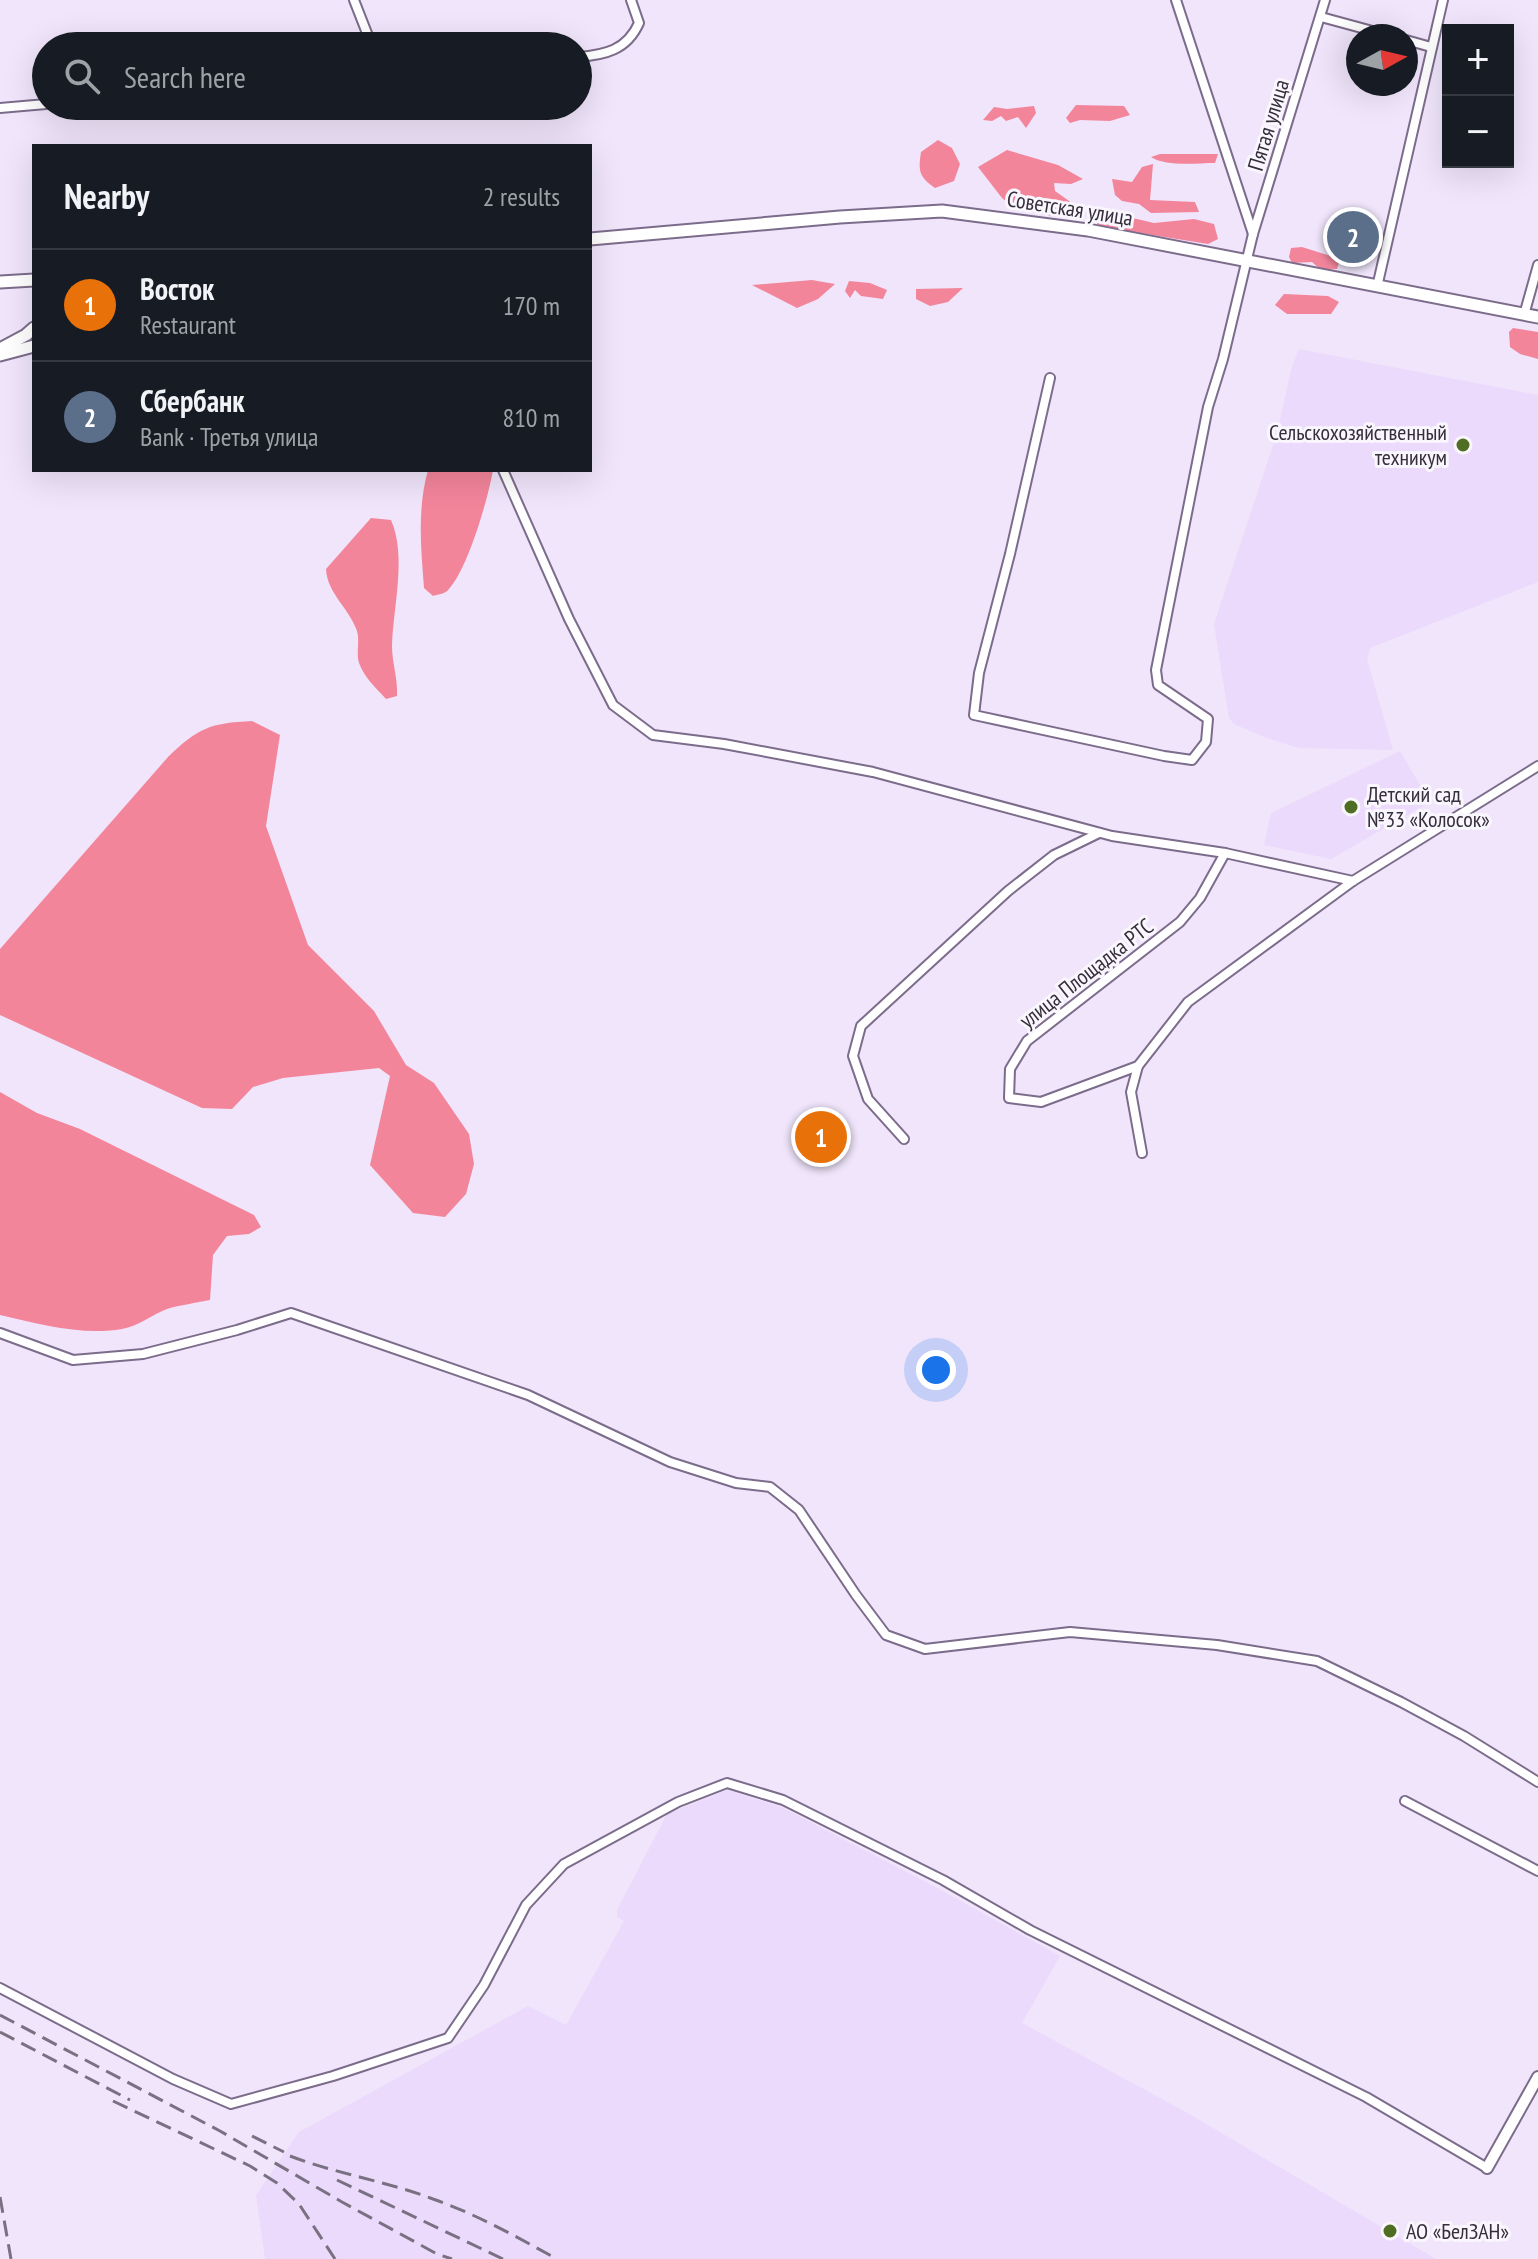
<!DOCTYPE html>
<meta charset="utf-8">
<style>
:root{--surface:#171b24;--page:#20242c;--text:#f1f3f6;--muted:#9ea1a6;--line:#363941;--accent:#8c9099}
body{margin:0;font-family:"PT Sans Narrow",sans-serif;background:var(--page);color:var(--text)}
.controls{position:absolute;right:24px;top:24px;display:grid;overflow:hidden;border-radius:0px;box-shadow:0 8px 32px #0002}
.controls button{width:72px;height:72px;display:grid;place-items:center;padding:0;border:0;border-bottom:2px solid var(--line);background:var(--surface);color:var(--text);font:40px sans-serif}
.compass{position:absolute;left:1346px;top:24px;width:72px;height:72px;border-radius:50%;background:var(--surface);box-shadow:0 8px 32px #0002;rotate:82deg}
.you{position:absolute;left:936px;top:1370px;width:28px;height:28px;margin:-20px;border:6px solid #fff;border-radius:50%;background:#1a73e8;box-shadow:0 0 0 12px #1a73e833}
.badge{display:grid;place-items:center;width:52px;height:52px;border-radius:50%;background:var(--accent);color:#fff;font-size:26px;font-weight:700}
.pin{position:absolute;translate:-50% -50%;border:4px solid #fff;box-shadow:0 2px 8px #0006}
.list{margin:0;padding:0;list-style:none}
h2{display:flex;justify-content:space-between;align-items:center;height:104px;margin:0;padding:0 32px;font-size:34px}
h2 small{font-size:26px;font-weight:400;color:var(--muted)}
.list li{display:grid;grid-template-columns:52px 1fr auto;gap:24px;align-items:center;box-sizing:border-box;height:112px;padding:0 32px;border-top:2px solid var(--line)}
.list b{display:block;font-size:30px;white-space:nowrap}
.list p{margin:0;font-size:26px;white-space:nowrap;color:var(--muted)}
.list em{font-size:26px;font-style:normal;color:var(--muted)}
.icon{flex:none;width:44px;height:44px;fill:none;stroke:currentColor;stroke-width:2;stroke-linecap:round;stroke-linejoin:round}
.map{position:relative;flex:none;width:1538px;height:2259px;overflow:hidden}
.search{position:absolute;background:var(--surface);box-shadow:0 8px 32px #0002;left:32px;top:32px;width:560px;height:88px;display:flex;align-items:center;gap:20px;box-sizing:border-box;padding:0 28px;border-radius:44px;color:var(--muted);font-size:30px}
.panel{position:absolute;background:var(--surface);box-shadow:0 8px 32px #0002;left:32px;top:144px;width:560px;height:328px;border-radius:0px}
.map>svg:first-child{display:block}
</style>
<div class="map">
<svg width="1538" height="2259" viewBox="0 0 1538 2259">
<rect width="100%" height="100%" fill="#f0e5fb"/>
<g fill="#ebdafc">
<polygon points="1299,349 1538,395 1538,582 1370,648 1367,659 1393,750 1299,748 1264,737 1234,724 1229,718 1214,624 1277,433 1292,366"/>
<polygon points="1400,751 1430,802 1331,859 1264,845 1271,813"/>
<polygon points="727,1790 781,1807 928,1883 1060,1956 1022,2023 1184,2111 1436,2259 265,2259 256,2195 299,2132 528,2006 566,2025 624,1921 617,1917 617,1910 667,1814"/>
</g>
<g fill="#f3859b">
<polygon points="1076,105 1124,106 1130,115 1110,121 1080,120 1070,123 1066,118"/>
<polygon points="1034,106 1036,113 1026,128 1018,117 1006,121 1001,116 992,121 983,120 994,107 1007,109"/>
<path d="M938 140 952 148 960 164 954 181 935 188C919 177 918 171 921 152Z"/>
<polygon points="1007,150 1058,165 1083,179 1071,184 1054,183 1055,191 1072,203 1057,217 1014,208 1002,198 978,167"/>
<path d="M1160 154H1218L1215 163C1195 163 1167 167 1151 157Z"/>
<polygon points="1153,164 1150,200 1195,202 1199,212 1151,213 1139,204 1122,201 1115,195 1112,179 1132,182 1142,167"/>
<polygon points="1103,211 1154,223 1194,219 1214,224 1218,239 1208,244 1103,227 1097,224"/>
<polygon points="1302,247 1340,259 1337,269 1321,270 1312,262 1292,263 1289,257 1291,248"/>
<polygon points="812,280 835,284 818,299 797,308 752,285"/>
<polygon points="849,281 870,283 887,290 883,299 861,296 855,290 850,298 845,291"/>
<polygon points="963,288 948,302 930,306 916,299 916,289"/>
<polygon points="1284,294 1328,296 1339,302 1331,314 1287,314 1275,305"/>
<polygon points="1513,328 1538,332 1538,359 1520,354 1510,347 1509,332"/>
<path d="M428 470H493C488 499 468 568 449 589 445 594 439 594 433 596L424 588C421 549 417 509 428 470Z"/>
<path d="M371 518 391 520C407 556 393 608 392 646 392 663 398 678 397 696L386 699C376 688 364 677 359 663 356 653 360 641 357 631 349 608 327 593 326 569Z"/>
<path d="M252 721 280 735 266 826 308 945 374 1011 406 1065 434 1083 469 1134 474 1164 466 1194 445 1217 413 1213 370 1165 390 1076 379 1068 283 1078 253 1087 232 1109 202 1108 0 1015V949L168 757C198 728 210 723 252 721Z"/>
<path d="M0 1092 37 1113 80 1129 254 1215 261 1227 249 1234 227 1236 213 1255 210 1300C196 1303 180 1305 167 1309 151 1315 139 1326 122 1329 83 1336 39 1324 0 1315Z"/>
</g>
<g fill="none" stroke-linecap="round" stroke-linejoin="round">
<g stroke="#7c6c8b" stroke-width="12">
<g id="minor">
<polyline points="354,0 372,46"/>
<polyline points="1176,0 1253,234"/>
<polyline points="1321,17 1391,36"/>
<polyline points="1406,40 1431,47"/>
<path d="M578 57C605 55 627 50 639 23L631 0"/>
<polyline points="0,108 46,104"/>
<polyline points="1377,287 1443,0"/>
<polyline points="1524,315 1538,265"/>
<polyline points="1050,378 1010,554 979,673 974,715 1164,756 1192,760 1206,742 1208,719 1158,685 1156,670 1208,407 1223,359 1253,234 1325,0"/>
<polyline points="503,470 569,619 613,705 653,735 724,744 873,772 1112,836 1225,853 1353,881"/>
<polyline points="1138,1066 1041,1102 1009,1098 1010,1069 1027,1041 1180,922 1200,898 1225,853"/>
<polyline points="904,1139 868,1099 853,1056 861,1026 1008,891 1054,855 1099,833"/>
<polyline points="1142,1153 1131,1092 1138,1066 1188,1002 1353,881 1538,766"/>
<polyline points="0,1333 73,1360 143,1354 237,1330 291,1313 528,1395 670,1462 736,1483 770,1487 799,1510 856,1595 886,1635 925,1649 1070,1632 1217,1645 1317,1661 1401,1702 1464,1736 1538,1782"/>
<polyline points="1405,1801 1538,1871"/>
<polyline points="0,1988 173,2079 231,2104 333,2076 448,2038 484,1985 526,1905 564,1864 678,1802 727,1783 783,1800 943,1880 1030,1930 1366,2097 1487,2168"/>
</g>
</g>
<g stroke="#7c6c8b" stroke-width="14">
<polyline id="tertiary" points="1487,2168 1538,2077"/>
</g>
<g stroke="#7c6c8b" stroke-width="15">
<g id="secondary">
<polyline points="590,239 840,217 942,211 1088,230 1538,317"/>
<polyline points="0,282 34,280"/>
<polyline points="0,349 26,335 34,328"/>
<polyline points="0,355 34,346"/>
</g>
</g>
<use href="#minor" stroke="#fff" stroke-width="8"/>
<use href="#tertiary" stroke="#fff" stroke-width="10"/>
<use href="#secondary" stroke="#fff" stroke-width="11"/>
<g stroke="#797181" stroke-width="3" stroke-dasharray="16 8" stroke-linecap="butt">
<polyline points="0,2015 220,2131 342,2202 437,2254 452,2259"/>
<polyline points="0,2032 130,2100"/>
<polyline points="113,2101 250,2166 277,2183 299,2204 335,2259"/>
<polyline points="252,2136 284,2152"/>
<path d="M290 2156C337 2174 386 2181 433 2199 476 2214 517 2237 557 2259"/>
<polyline points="337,2180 503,2259"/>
<polyline points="0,2197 11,2259"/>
</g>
</g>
<g fill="#506e23" stroke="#f9f6fd" stroke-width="3">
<circle cx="1463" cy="445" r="8"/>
<circle cx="1351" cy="807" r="8"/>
<circle cx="1390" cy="2231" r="8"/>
</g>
<g text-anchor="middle" stroke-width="6" stroke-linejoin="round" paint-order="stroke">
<g font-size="22" fill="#352e3b" stroke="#f9f6fd">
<text transform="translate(1268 125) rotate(-73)" y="8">Пятая улица</text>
<text transform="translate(1070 208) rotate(9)" y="8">Советская улица</text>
<text transform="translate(1086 973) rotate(-38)" y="8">улица Площадка РТС</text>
</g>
<g font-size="22" fill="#352e3b" stroke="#f9f6fd" text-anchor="start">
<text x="1447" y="440" text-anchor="end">Сельскохозяйственный<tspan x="1447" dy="25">техникум</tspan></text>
<text x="1367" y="802">Детский сад<tspan x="1367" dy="25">№33 «Колосок»</tspan></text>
<text x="1406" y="2239">АО «БелЗАН»</text>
</g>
</g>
</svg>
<div class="controls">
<button>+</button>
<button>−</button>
</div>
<svg class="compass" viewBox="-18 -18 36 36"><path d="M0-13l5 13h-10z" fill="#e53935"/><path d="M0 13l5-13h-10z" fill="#9ea1a6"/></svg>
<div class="you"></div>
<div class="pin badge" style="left:821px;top:1137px;background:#e8710a">1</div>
<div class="pin badge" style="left:1353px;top:237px;background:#5c6f8a">2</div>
<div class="search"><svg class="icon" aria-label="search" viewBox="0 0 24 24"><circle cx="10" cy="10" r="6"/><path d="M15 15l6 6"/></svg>Search here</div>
<section class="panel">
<h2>Nearby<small>2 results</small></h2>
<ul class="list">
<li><span class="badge" style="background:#e8710a">1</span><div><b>Восток</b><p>Restaurant</p></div><em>170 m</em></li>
<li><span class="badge" style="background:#5c6f8a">2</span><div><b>Сбербанк</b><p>Bank · Третья улица</p></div><em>810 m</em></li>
</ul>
</section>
</div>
